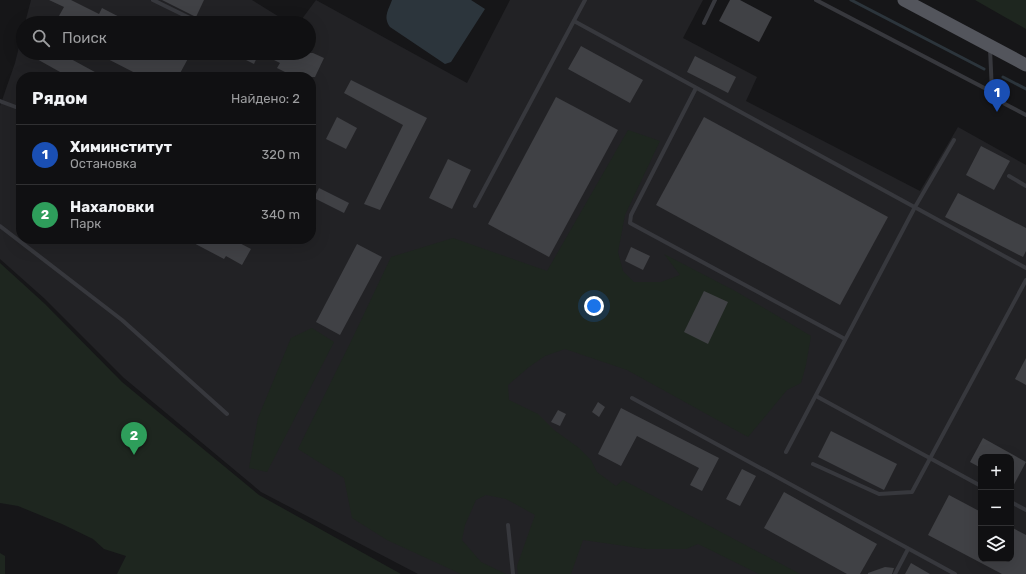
<!DOCTYPE html>
<html lang="ru">
<meta charset="utf-8">
<style>
:root{--surface:#101012;--page:#1e1e20;--text:#f1f3f6;--muted:#9c9d9f;--line:#303032;--accent:#f2b134}
body{margin:0;font-family:Rubik,sans-serif;background:var(--page);color:var(--text)}
.controls{position:absolute;right:12px;bottom:12px;display:grid;overflow:hidden;border-radius:8px;box-shadow:0 4px 16px #0002}
.controls button{width:36px;height:36px;display:grid;place-items:center;padding:0;border:0;border-bottom:1px solid var(--line);background:var(--surface);color:var(--text);font:20px sans-serif}
.you{position:absolute;left:594px;top:306px;width:14px;height:14px;margin:-10px;border:3px solid #fff;border-radius:50%;background:#1a73e8;box-shadow:0 0 0 6px #1a73e833}
.badge{display:grid;place-items:center;width:26px;height:26px;border-radius:50%;background:var(--accent);color:#fff;font-size:13px;font-weight:700}
.pin{position:absolute;translate:-50% -33px;filter:drop-shadow(0 1px 2px #0008)}
.pin::after{content:'';position:absolute;top:21px;width:14px;height:12px;background:inherit;clip-path:polygon(0 0,100% 0,50% 100%)}
.list{margin:0;padding:0;list-style:none}
h2{display:flex;justify-content:space-between;align-items:center;height:52px;margin:0;padding:0 16px;font-size:17px}
h2 small{font-size:13px;font-weight:400;color:var(--muted)}
.list li{display:grid;grid-template-columns:26px 1fr auto;gap:12px;align-items:center;box-sizing:border-box;height:60px;padding:0 16px;border-top:1px solid var(--line)}
.list b{display:block;font-size:15px;white-space:nowrap}
.list p{margin:0;font-size:13px;white-space:nowrap;color:var(--muted)}
.list em{font-size:13px;font-style:normal;color:var(--muted)}
.icon{flex:none;width:22px;height:22px;fill:none;stroke:currentColor;stroke-width:2;stroke-linecap:round;stroke-linejoin:round}
.map{position:relative;flex:none;width:1026px;height:574px;overflow:hidden}
.search{position:absolute;background:var(--surface);box-shadow:0 4px 16px #0002;left:16px;top:16px;width:300px;height:44px;display:flex;align-items:center;gap:10px;box-sizing:border-box;padding:0 14px;border-radius:22px;color:var(--muted);font-size:15px}
.panel{position:absolute;background:var(--surface);box-shadow:0 4px 16px #0002;left:16px;top:72px;width:300px;height:172px;border-radius:16px}
.map>svg:first-child{display:block}
</style>
<div class="map">
<svg width="1026" height="574" viewBox="0 0 1026 574">
<rect width="100%" height="100%" fill="#161618"/>
<g fill="#222225" fill-rule="evenodd">
<polygon points="31,0 252,0 289,23 25,23"/>
<path d="M316 0 467 83 510 0H703L683 38 757 77 746 101 920 191 958 127 1026 165V574H418L261 492 124 378 45 299 0 259V106L15 63 23 31V53H309V23H299ZM21 77H311V239H21ZM981 457H1011V559H981Z"/>
</g>
<g fill="#1e261f">
<polygon points="975,0 1026,0 1026,29"/>
<polygon points="628,130 660,141 625,215 618,252 623,271 634,282 661,282 680,275 664,254 737,292 811,336 806,365 801,383 787,390 748,437 627,370 565,349 545,356 529,367 508,385 509,400 538,414 554,430 579,448 591,460 597,472 616,486 623,480 800,574 759,574 698,544 686,549 646,549 583,540 571,574 518,574 517,566 535,515 506,499 486,495 476,500 465,525 462,540 481,562 506,574 461,574 387,540 352,518 344,478 298,449 355,333 391,257 453,238 547,271"/>
<polygon points="0,263 45,304 122,382 259,495 401,574 117,574 126,556 104,549 93,539 62,524 18,506 0,503"/>
<polygon points="312,328 334,342 267,472 249,468 258,418 291,338"/>
<polygon points="0,553 5,556 5,574 0,574"/>
</g>
<path fill="#2c353c" d="M392 0H471L485 9 451 62 445 64 390 27C383 17 388 11 392 0Z"/>
<g fill="none" stroke-linecap="round" stroke-linejoin="round">
<g stroke="#2c353c" stroke-width="3">
<polyline points="851,0 984,69"/>
<polyline points="1003,77 1026,89"/>
</g>
</g>
<g fill="#404145">
<polygon points="49,0 71,0 99,14 102,8 131,23 55,23 64,7"/>
<polygon points="162,0 204,0 196,17"/>
<polygon points="730,0 740,0 772,17 759,42 719,21"/>
<polygon points="581,46 643,80 630,103 568,69"/>
<polygon points="38,53 60,53 104,77 69,77 35,58"/>
<polygon points="96,53 191,53 178,77 160,77 154,74 152,77 143,77"/>
<polygon points="232,53 259,53 254,64"/>
<polygon points="260,53 313,53 324,58 315,77 295,77 277,68 280,63"/>
<polygon points="695,56 736,77 728,93 687,72"/>
<polygon points="351,80 427,118 380,210 364,204 403,125 344,93"/>
<polygon points="556,97 618,130 549,257 488,224"/>
<polygon points="337,117 357,128 346,149 326,139"/>
<polygon points="704,117 888,217 840,305 656,205"/>
<polygon points="981,146 1010,161 994,190 966,175"/>
<polygon points="448,159 471,170 452,209 429,198"/>
<polygon points="319,188 349,203 344,213 314,198"/>
<polygon points="958,193 1026,228 1026,251 1023,257 945,217"/>
<polygon points="186,239 232,239 251,249 242,265 226,256 224,259"/>
<polygon points="357,244 382,257 340,335 316,322"/>
<polygon points="631,247 650,256 643,270 625,261"/>
<polygon points="704,291 728,302 708,344 684,332"/>
<polygon points="1026,358 1026,385 1015,379"/>
<polygon points="598,402 605,407 599,417 592,412"/>
<polygon points="621,408 719,458 702,491 690,485 699,468 637,436 621,466 598,454"/>
<polygon points="558,410 566,414 560,426 551,422"/>
<polygon points="831,431 897,464 884,490 818,457"/>
<polygon points="983,438 1026,462 1011,490 1011,457 981,457 981,468 970,462"/>
<polygon points="742,469 756,476 740,506 726,499"/>
<polygon points="784,492 877,544 860,574 847,574 764,528"/>
<polygon points="949,495 981,512 981,559 1011,559 1011,527 1026,535 1026,574 1002,574 928,535"/>
<polygon points="911,563 930,574 905,574"/>
<polygon points="885,567 894,568 892,574 868,574 868,573"/>
</g>
<g fill="none" stroke-linecap="round" stroke-linejoin="round">
<g stroke="#37383d" stroke-width="4">
<polyline points="153,0 200,23"/>
<polyline points="816,0 992,92"/>
<polyline points="574,21 1026,268"/>
<polyline points="704,23 715,0"/>
<polyline points="990,49 992,92 1005,104 1026,115"/>
<polyline points="696,88 631,215 630,223 845,339"/>
<polyline points="0,101 21,109"/>
<polyline points="1009,176 1026,186"/>
<polyline points="475,206 585,0"/>
<polyline points="0,226 122,320 227,414"/>
<polyline points="816,396 981,486"/>
<polyline points="632,398 955,574"/>
<polyline points="786,452 915,207 954,140"/>
<polyline points="813,464 879,494 912,492 1026,280"/>
<polyline points="1011,502 1026,510"/>
<polyline points="508,525 513,574"/>
<polyline points="895,574 908,549"/>
</g>
<polyline stroke="#53555c" stroke-width="13" points="904,0 1026,65"/>
</g>
</svg>
<div class="controls">
<button>+</button>
<button>−</button>
<button><svg class="icon" aria-label="layers" viewBox="0 0 24 24"><path d="M12 4l9 5-9 5-9-5zM3 14l9 5 9-5"/></svg></button>
</div>
<div class="you"></div>
<div class="pin badge" style="left:997px;top:112px;background:#1a4fb4">1</div>
<div class="pin badge" style="left:134px;top:455px;background:#2e9e5b">2</div>
<div class="search"><svg class="icon" aria-label="search" viewBox="0 0 24 24"><circle cx="10" cy="10" r="6"/><path d="M15 15l6 6"/></svg>Поиск</div>
<section class="panel">
<h2>Рядом<small>Найдено: 2</small></h2>
<ul class="list">
<li><span class="badge" style="background:#1a4fb4">1</span><div><b>Химинститут</b><p>Остановка</p></div><em>320 m</em></li>
<li><span class="badge" style="background:#2e9e5b">2</span><div><b>Нахаловки</b><p>Парк</p></div><em>340 m</em></li>
</ul>
</section>
</div>
